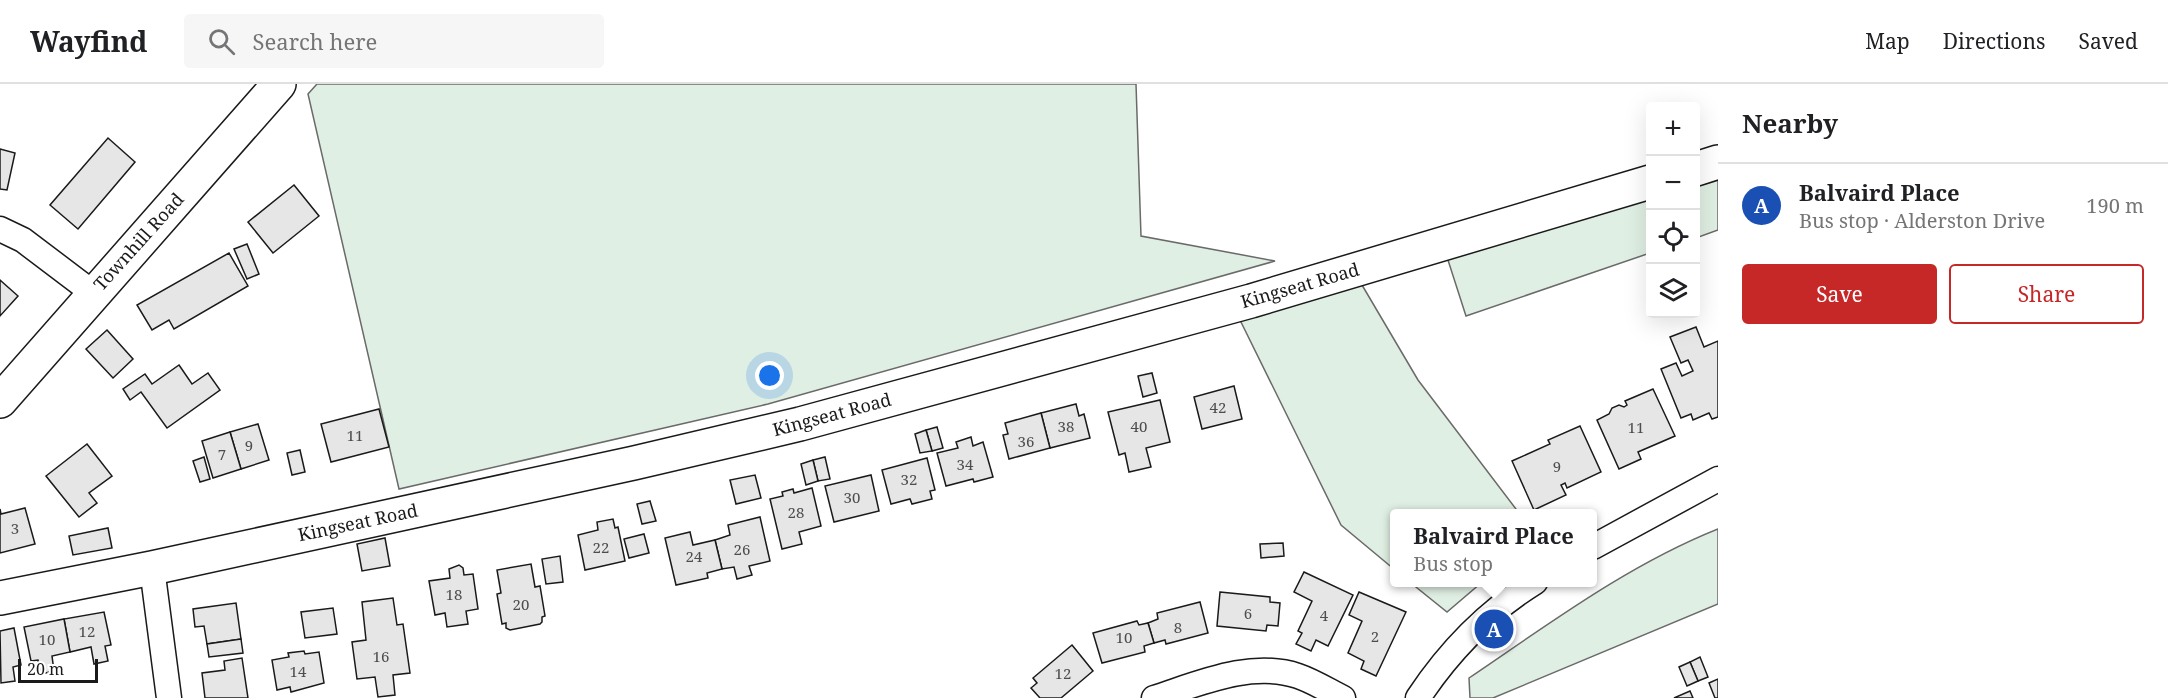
<!DOCTYPE html>
<meta charset="utf-8">
<style>
:root{--surface:#fff;--page:#f6f6f6;--text:#202124;--muted:#757577;--line:#e0e0e0;--accent:#c62828}
body{margin:0;font-family:"Noto Serif",serif;background:var(--page);color:var(--text)}
.controls{position:absolute;right:18px;top:18px;display:grid;overflow:hidden;border-radius:6px;box-shadow:0 6px 24px #0002}
.controls button{width:54px;height:54px;display:grid;place-items:center;padding:0;border:0;border-bottom:2px solid var(--line);background:var(--surface);color:var(--text);font:30px sans-serif}
.scale{position:absolute;left:18px;bottom:15px;width:80px;box-sizing:border-box;padding-left:6px;border:3px solid #1a1a1a;border-top:0;font-size:16px;line-height:21px;white-space:nowrap;color:#1a1a1a;-webkit-text-stroke:4px #fff;paint-order:stroke}
.you{position:absolute;left:770px;top:292px;width:21px;height:21px;margin:-15px;border:4px solid #fff;border-radius:50%;background:#1a73e8;box-shadow:0 0 0 9px #1a73e833}
.badge{display:grid;place-items:center;width:39px;height:39px;border-radius:50%;background:var(--accent);color:#fff;font-size:20px;font-weight:700}
.pin{position:absolute;translate:-50% -50%;border:3px solid #fff;box-shadow:0 2px 6px #0006}
.popup{position:absolute;left:1390px;top:425px;width:207px;height:78px;box-sizing:border-box;display:grid;place-content:center;border-radius:6px;background:var(--surface);filter:drop-shadow(0 2px 4px #0005);font-size:20px;white-space:nowrap;color:var(--muted)}
.popup b{font-size:22px;color:var(--text)}
.popup::after{content:'';position:absolute;left:50%;top:100%;margin-left:-12px;border:12px solid transparent;border-top-color:var(--surface)}
.list{margin:0;padding:0;list-style:none}
h2{display:flex;justify-content:space-between;align-items:center;height:78px;margin:0;padding:0 24px;font-size:26px}
h2 small{font-size:20px;font-weight:400;color:var(--muted)}
.list li{display:grid;grid-template-columns:39px 1fr auto;gap:18px;align-items:center;box-sizing:border-box;height:84px;padding:0 24px;border-top:2px solid var(--line)}
.list b{display:block;font-size:22px;white-space:nowrap}
.list p{margin:0;font-size:20px;white-space:nowrap;color:var(--muted)}
.list em{font-size:20px;font-style:normal;color:var(--muted)}
.actions{display:flex;gap:12px;padding:18px 24px}
.actions a{flex:1;padding:14px 0;border:2px solid var(--accent);border-radius:6px;text-align:center;font-size:21px;color:var(--accent)}
.actions .main{background:var(--accent);color:#fff}
.icon{flex:none;width:33px;height:33px;fill:none;stroke:currentColor;stroke-width:2;stroke-linecap:round;stroke-linejoin:round}
.map{position:relative;flex:none;width:1718px;height:614px;overflow:hidden}
header{display:flex;align-items:center;gap:36px;box-sizing:border-box;height:84px;padding:0 30px;background:var(--surface);border-bottom:2px solid var(--line)}
header strong{font-size:28px}
nav{display:flex;gap:33px;margin-inline-start:auto;font-size:21px}
.search{width:420px;height:54px;background:var(--page);display:flex;align-items:center;gap:15px;box-sizing:border-box;padding:0 21px;border-radius:6px;color:var(--muted);font-size:22px}
main{display:flex}
aside{flex:1;background:var(--surface)}
.map>svg:first-child{display:block}
</style>
<header>
<strong>Wayfind</strong>
<div class="search"><svg class="icon" aria-label="search" viewBox="0 0 24 24"><circle cx="10" cy="10" r="6"/><path d="M15 15l6 6"/></svg>Search here</div>
<nav><a>Map</a><a>Directions</a><a>Saved</a></nav>
</header>
<main>
<div class="map">
<svg width="1718" height="614" viewBox="0 0 1718 614">
<rect width="100%" height="100%" fill="#fff"/>
<g fill="#e0efe3" stroke="#6a6a6a" stroke-width="1.5">
<polygon points="317,0 1136,0 1141,152 1275,177 768,320 399,405 308,10"/>
<polygon points="1718,89 1718,146 1696,154 1696,96"/>
<polygon points="1650,110 1650,169 1466,232 1447,173"/>
<polygon points="1362,201 1418,296 1519,429 1395,430 1395,486 1341,441 1239,234"/>
<path d="M1718 445V520L1493 614H1470L1469 594C1549 540 1628 481 1718 445Z"/>
<polygon points="1411,499 1481,499 1447,528"/>
</g>
<g fill="#e6e6e6" stroke="#1a1a1a" stroke-width="1.5">
<polygon points="108,54 135,78 78,145 50,121"/>
<polygon points="0,65 15,69 7,106 0,105"/>
<polygon points="294,101 319,132 273,169 248,138"/>
<polygon points="247,160 259,190 247,195 234,165"/>
<polygon points="229,169 248,202 174,245 169,236 152,246 137,221"/>
<polygon points="0,196 18,212 0,232"/>
<polygon points="1696,243 1704,263 1718,257 1718,333 1712,335 1709,329 1693,336 1691,330 1681,334 1661,285 1676,279 1682,292 1693,287 1688,276 1681,279 1670,253"/>
<polygon points="107,246 133,275 113,294 86,265"/>
<polygon points="179,281 192,300 208,289 220,306 167,344 141,308 130,316 123,305 145,290 152,300"/>
<polygon points="1152,289 1157,309 1143,313 1138,292"/>
<polygon points="1234,302 1242,335 1202,345 1194,313"/>
<polygon points="1653,305 1675,352 1638,368 1641,375 1619,385 1597,336 1609,330 1612,324 1619,321 1624,323 1627,321 1625,317"/>
<polygon points="1160,316 1170,358 1146,364 1151,383 1129,388 1125,369 1119,371 1108,328"/>
<polygon points="1076,320 1079,332 1084,330 1090,354 1050,364 1041,329"/>
<polygon points="379,325 389,363 331,378 321,340"/>
<polygon points="1041,329 1050,364 1009,375 1003,351 1008,350 1005,339"/>
<polygon points="258,340 269,376 241,385 230,348"/>
<polygon points="1580,342 1601,388 1567,404 1565,399 1561,401 1566,411 1534,426 1512,377 1550,360 1548,356"/>
<polygon points="937,343 943,364 932,367 926,346"/>
<polygon points="926,346 932,367 920,369 915,350"/>
<polygon points="230,348 241,385 213,394 202,357"/>
<polygon points="971,353 973,362 983,358 993,393 974,398 973,395 946,402 937,369 958,364 956,358"/>
<polygon points="87,360 112,392 89,409 97,419 79,433 46,392"/>
<polygon points="300,366 305,388 292,391 287,369"/>
<polygon points="204,373 210,395 200,398 193,377"/>
<polygon points="825,373 830,395 818,397 813,376"/>
<polygon points="927,374 935,406 930,407 932,415 912,420 910,415 891,420 882,386"/>
<polygon points="813,376 818,397 806,401 801,380"/>
<polygon points="755,391 761,414 736,420 730,396"/>
<polygon points="871,391 879,427 834,438 825,402"/>
<polygon points="812,404 821,442 799,448 802,460 782,465 770,415 783,412 782,408 793,405 794,409"/>
<polygon points="650,417 656,437 642,440 637,420"/>
<polygon points="25,424 35,460 0,469 0,425 1,430"/>
<polygon points="760,433 770,477 749,482 752,491 737,495 734,483 722,485 715,456 730,451 728,441"/>
<polygon points="613,435 615,444 618,443 625,477 585,486 578,451 598,446 597,438"/>
<polygon points="108,444 112,464 73,471 69,452"/>
<polygon points="690,448 693,461 715,456 722,485 707,489 708,494 676,501 665,454"/>
<polygon points="644,450 649,469 629,474 624,455"/>
<polygon points="385,454 390,482 362,487 357,460"/>
<polygon points="1283,459 1284,472 1261,474 1260,460"/>
<polygon points="560,472 563,498 546,500 542,475"/>
<polygon points="531,480 535,503 540,502 545,532 542,533 542,538 540,540 510,546 506,544 506,539 502,540 497,510 501,509 497,486"/>
<polygon points="459,481 463,484 464,491 473,490 478,525 466,527 468,540 447,543 445,529 435,531 429,497 450,494 449,485"/>
<polygon points="1304,488 1353,511 1328,562 1316,556 1311,567 1296,560 1302,549 1298,547 1312,517 1294,508"/>
<polygon points="1220,508 1270,513 1270,518 1280,519 1278,542 1267,541 1266,547 1217,542"/>
<polygon points="1359,508 1406,528 1376,592 1361,585 1364,577 1348,569 1362,537 1349,531"/>
<polygon points="393,514 397,541 403,540 410,589 393,591 395,611 378,613 375,593 357,595 352,558 366,556 362,518"/>
<polygon points="1200,518 1208,549 1166,560 1165,556 1154,559 1148,539 1158,535 1157,529"/>
<polygon points="236,519 241,555 207,560 204,542 195,543 193,525"/>
<polygon points="333,524 337,550 305,554 301,528"/>
<polygon points="104,528 111,561 105,562 108,577 94,580 91,563 70,568 64,535"/>
<polygon points="64,535 70,568 52,572 54,587 41,590 38,576 31,577 24,543"/>
<polygon points="1137,537 1139,541 1148,539 1154,559 1144,562 1145,568 1102,579 1093,549"/>
<polygon points="14,544 21,581 13,583 15,597 1,599 0,547"/>
<polygon points="241,555 243,569 209,573 207,560"/>
<polygon points="1072,561 1093,587 1061,614 1040,614 1031,604 1037,599 1033,594"/>
<polygon points="304,567 305,570 319,568 324,599 291,608 290,603 277,606 272,576 289,573 288,569"/>
<polygon points="1700,573 1708,593 1698,597 1690,578"/>
<polygon points="242,574 248,614 205,614 202,589 225,586 224,577"/>
<polygon points="1690,578 1698,597 1687,602 1679,583"/>
<polygon points="1718,595 1718,614 1715,614 1709,599"/>
<polygon points="1690,607 1693,614 1674,614"/>
</g>
<g fill="none" stroke-linecap="round" stroke-linejoin="round">
<g stroke="#1a1a1a" stroke-width="27">
<g id="street">
<polyline points="0,145 23,156 93,209"/>
<polyline points="1593,463 1718,395"/>
<polyline points="152,484 169,614"/>
<path d="M1154 614C1198 600 1251 576 1298 592 1313 597 1329 607 1343 614"/>
<path d="M1418 614C1449 567 1487 528 1535 498"/>
</g>
</g>
<g stroke="#1a1a1a" stroke-width="36">
<g id="secondary">
<polyline points="1696,85 1718,78"/>
<polyline points="0,317 279,0"/>
<polyline points="0,514 152,484 634,379 800,340 1251,217 1650,98"/>
</g>
</g>
<use href="#street" stroke="#fff" stroke-width="24"/>
<use href="#secondary" stroke="#fff" stroke-width="33"/>
</g>
<g text-anchor="middle" stroke-width="4.5" stroke-linejoin="round" paint-order="stroke">
<g font-size="15" fill="#4d4d4d">
<text x="1218" y="329">42</text>
<text x="1066" y="348">38</text>
<text x="1139" y="348">40</text>
<text x="1636" y="349">11</text>
<text x="355" y="357">11</text>
<text x="1026" y="363">36</text>
<text x="249" y="367">9</text>
<text x="222" y="376">7</text>
<text x="965" y="386">34</text>
<text x="1557" y="388">9</text>
<text x="909" y="401">32</text>
<text x="852" y="419">30</text>
<text x="796" y="434">28</text>
<text x="15" y="450">3</text>
<text x="601" y="469">22</text>
<text x="742" y="471">26</text>
<text x="694" y="478">24</text>
<text x="454" y="516">18</text>
<text x="521" y="526">20</text>
<text x="1248" y="535">6</text>
<text x="1324" y="537">4</text>
<text x="1178" y="549">8</text>
<text x="87" y="553">12</text>
<text x="1375" y="558">2</text>
<text x="1124" y="559">10</text>
<text x="47" y="561">10</text>
<text x="381" y="578">16</text>
<text x="298" y="593">14</text>
<text x="1063" y="595">12</text>
</g>
<g font-size="18" fill="#1a1a1a" stroke="#fff">
<text transform="translate(139 158) rotate(-48)" y="6">Townhill Road</text>
<text transform="translate(1300 202) rotate(-16)" y="6">Kingseat Road</text>
<text transform="translate(832 331) rotate(-15)" y="6">Kingseat Road</text>
<text transform="translate(358 439) rotate(-12)" y="6">Kingseat Road</text>
</g>
</g>
</svg>
<div class="controls">
<button>+</button>
<button>−</button>
<button><svg class="icon" aria-label="locate" viewBox="0 0 24 24"><circle cx="12" cy="12" r="6"/><path d="M12 2v4M12 18v4M2 12h4M18 12h4"/></svg></button>
<button><svg class="icon" aria-label="layers" viewBox="0 0 24 24"><path d="M12 4l9 5-9 5-9-5zM3 14l9 5 9-5"/></svg></button>
</div>
<div class="scale">20 m</div>
<div class="you"></div>
<div class="pin badge" style="left:1494px;top:545px;background:#1a4fb4">A</div>
<div class="popup"><b>Balvaird Place</b>Bus stop</div>
</div>
<aside>
<h2>Nearby<small></small></h2>
<ul class="list">
<li><span class="badge" style="background:#1a4fb4">A</span><div><b>Balvaird Place</b><p>Bus stop · Alderston Drive</p></div><em>190 m</em></li>
</ul>
<div class="actions"><a class="main">Save</a><a>Share</a></div>
</aside>
</main>
